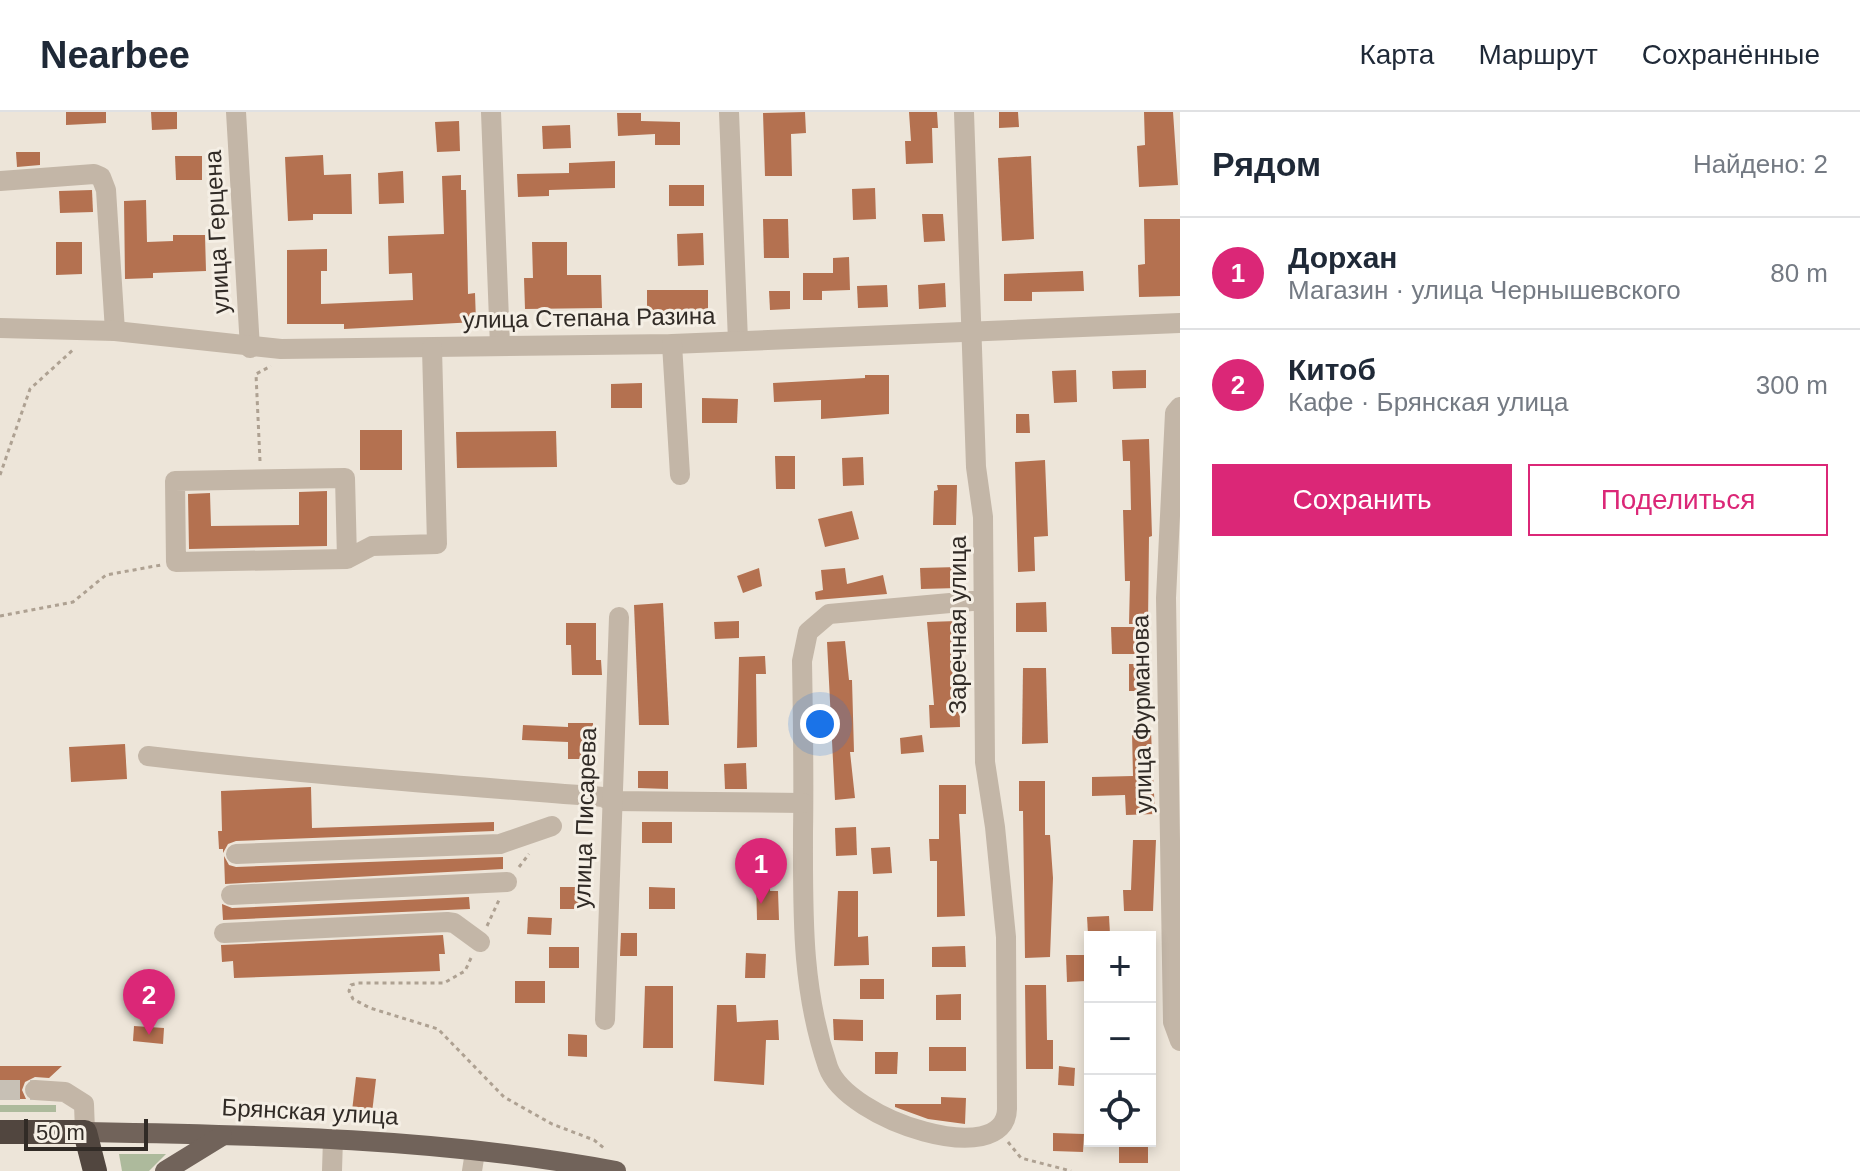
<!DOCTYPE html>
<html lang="ru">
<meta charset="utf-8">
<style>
:root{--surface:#fff;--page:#f2f2f3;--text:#1f2937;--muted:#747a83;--line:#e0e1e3;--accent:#db2777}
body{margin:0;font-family:Helvetica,sans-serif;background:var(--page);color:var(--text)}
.controls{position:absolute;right:24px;bottom:24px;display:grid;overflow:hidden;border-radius:0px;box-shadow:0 4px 12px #0003}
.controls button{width:72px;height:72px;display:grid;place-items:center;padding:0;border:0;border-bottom:2px solid var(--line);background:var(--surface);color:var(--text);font:40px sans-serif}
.scale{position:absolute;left:24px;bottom:20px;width:124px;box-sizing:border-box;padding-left:8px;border:4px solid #312b26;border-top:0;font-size:22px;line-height:28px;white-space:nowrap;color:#312b26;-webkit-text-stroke:6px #f5efe5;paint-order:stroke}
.you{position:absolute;left:820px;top:612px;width:28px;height:28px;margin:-20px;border:6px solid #fff;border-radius:50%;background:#1a73e8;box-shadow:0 0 0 12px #1a73e833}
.badge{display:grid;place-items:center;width:52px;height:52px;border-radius:50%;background:var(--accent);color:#fff;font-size:26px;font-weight:700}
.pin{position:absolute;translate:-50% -66px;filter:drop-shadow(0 2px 4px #0008)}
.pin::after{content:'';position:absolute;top:42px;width:28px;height:24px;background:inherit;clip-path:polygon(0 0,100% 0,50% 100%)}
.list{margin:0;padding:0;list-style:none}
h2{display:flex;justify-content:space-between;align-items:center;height:104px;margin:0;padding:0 32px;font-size:34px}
h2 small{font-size:26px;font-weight:400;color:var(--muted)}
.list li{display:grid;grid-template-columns:52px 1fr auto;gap:24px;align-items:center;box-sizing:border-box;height:112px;padding:0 32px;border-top:2px solid var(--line)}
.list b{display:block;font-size:30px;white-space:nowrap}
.list p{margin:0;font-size:26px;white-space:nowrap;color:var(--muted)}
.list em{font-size:26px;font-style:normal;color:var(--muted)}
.actions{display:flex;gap:16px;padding:24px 32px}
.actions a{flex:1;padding:18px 0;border:2px solid var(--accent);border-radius:0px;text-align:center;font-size:28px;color:var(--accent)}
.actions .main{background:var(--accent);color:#fff}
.icon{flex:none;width:44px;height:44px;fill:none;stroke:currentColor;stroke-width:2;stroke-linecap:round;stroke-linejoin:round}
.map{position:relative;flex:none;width:1180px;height:1059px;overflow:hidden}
header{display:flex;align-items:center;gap:48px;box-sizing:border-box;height:112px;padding:0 40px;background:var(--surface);border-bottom:2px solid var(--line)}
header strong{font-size:38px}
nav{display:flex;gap:44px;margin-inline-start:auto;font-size:28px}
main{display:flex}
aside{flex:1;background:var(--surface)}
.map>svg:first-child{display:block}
</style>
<header>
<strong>Nearbee</strong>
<nav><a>Карта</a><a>Маршрут</a><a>Сохранённые</a></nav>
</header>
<main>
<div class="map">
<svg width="1180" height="1059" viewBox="0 0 1180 1059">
<rect width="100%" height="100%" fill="#ede5d9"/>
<g fill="#adba9c">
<rect x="0" y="993" width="56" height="7"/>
<polygon points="119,1042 166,1042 149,1059 122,1059"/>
</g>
<g fill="#b47150">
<polygon points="66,0 106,0 106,11 66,13"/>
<polygon points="151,0 177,0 177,17 152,18"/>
<polygon points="805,0 806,21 791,22 792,64 765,64 763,1"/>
<polygon points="909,0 937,0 938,16 932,16 933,51 906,52 905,29 911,29"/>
<polygon points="999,0 1018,0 1019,15 999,16"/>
<polygon points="1144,0 1173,0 1178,73 1139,75 1137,34 1145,33"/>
<polygon points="617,1 641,1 641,9 680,10 680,33 655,33 655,22 618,24"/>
<polygon points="459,9 460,39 437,40 435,10"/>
<polygon points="570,13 571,36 543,37 542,14"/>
<polygon points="16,40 40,40 40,53 17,55"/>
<polygon points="323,43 324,63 351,62 352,102 313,102 313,108 288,109 285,45"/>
<polygon points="175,44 202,44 202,68 176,68"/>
<polygon points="1031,44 1034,127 1002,129 998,46"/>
<polygon points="615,49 615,76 549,78 549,84 518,85 517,62 569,61 569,51"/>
<polygon points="403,59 404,91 379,92 378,61"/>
<polygon points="461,63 461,78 466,78 468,182 475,181 476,210 344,217 344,212 287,212 287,138 327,137 327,159 321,159 321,192 413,188 412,161 389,162 388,124 444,122 442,64"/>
<rect x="669" y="73" width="35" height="21"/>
<polygon points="875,76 876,107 853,108 852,77"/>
<polygon points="92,78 93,100 60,101 59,79"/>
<polygon points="146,88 147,130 173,129 173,123 205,123 206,159 153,161 153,166 125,167 124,89"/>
<polygon points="922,102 943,102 945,129 924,130"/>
<polygon points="763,107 788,107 789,146 764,146"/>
<polygon points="1144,107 1180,107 1180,184 1139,185 1138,153 1145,152"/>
<polygon points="703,121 704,153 678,154 677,122"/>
<polygon points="56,130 82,130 82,162 56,163"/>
<polygon points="532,130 567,130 567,163 601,163 602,196 525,197 524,166 533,166"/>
<polygon points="849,145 850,178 822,179 822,188 803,188 803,161 833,161 833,146"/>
<polygon points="1083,159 1084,179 1032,180 1032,189 1004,189 1004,162"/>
<polygon points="945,171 946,195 919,197 918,173"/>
<polygon points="887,173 888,195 858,196 857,174"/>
<polygon points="647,178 708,178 708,204 647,203"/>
<polygon points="769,179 790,179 790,197 770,198"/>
<polygon points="1076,258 1077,290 1054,291 1052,259"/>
<polygon points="1146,258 1146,276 1113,277 1112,259"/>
<polygon points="865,263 889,263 889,302 821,307 821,288 774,290 773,271 865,266"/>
<polygon points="642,271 642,296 611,296 611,272"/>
<polygon points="702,286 738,287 737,311 702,311"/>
<polygon points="1016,302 1029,302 1030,321 1016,321"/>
<rect x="360" y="318" width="42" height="40"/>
<polygon points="556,319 557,355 457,356 456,320"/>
<polygon points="1149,327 1152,424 1149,425 1148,512 1129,512 1130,469 1125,469 1123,398 1131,398 1130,349 1123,349 1122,328"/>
<polygon points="775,344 795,344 795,377 776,377"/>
<polygon points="863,345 864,373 843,374 842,346"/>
<polygon points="1045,348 1048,424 1034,425 1035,459 1018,460 1015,350"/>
<polygon points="937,373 957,373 956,413 933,413 934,379 938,378"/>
<polygon points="327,379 327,434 189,437 188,382 210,381 211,414 299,413 299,380"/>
<polygon points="852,399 859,427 825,435 818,407"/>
<polygon points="958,455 958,476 921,477 920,456"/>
<polygon points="759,456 762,474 743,481 737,464"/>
<polygon points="845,456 847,472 883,463 887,482 816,488 815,480 823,478 821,458"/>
<polygon points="1046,490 1047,520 1016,520 1016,491"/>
<polygon points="663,491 669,613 639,613 634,493"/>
<polygon points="739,509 739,526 715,527 714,510"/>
<polygon points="957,509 958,555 962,555 963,570 959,570 960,615 930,616 929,593 934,593 927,510"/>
<polygon points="566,511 596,511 596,548 601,548 602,563 572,563 571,533 566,533"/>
<polygon points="1111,515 1135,515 1135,542 1112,542"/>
<polygon points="845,529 849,568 852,568 854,640 850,640 855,686 835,688 827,530"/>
<polygon points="765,544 766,562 756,562 757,635 737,636 739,545"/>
<rect x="1129" y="552" width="21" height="27"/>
<polygon points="1023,556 1046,556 1048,631 1022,632"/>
<polygon points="568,611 593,611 593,647 568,647 568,630 522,628 523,613 568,615"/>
<polygon points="1151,620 1155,702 1126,703 1125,683 1092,684 1092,665 1133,664 1132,621"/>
<polygon points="922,623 924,640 901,642 900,626"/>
<polygon points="125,632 127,667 71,670 69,635"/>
<polygon points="746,651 747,677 725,677 724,652"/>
<polygon points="638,659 668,659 668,677 638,676"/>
<polygon points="1019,669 1045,669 1045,723 1050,723 1053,766 1050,845 1025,846 1023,699 1019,699"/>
<polygon points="939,673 966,673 966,702 959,702 965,804 937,805 937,749 930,749 929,727 939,727"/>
<polygon points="311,675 312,716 494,710 494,719 236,729 228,732 223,741 223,737 219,737 218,719 222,719 221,679"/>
<rect x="642" y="710" width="30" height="21"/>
<polygon points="856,715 857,743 836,744 835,716"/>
<polygon points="1133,728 1156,728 1153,799 1124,799 1123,778 1131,778"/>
<polygon points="768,733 770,779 778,779 779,808 757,808 756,764 746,765 745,734"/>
<polygon points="890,735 892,761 873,762 871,736"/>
<polygon points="224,744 229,753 236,755 503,745 503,757 225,772"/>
<rect x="560" y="775" width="23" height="22"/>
<polygon points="649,775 675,776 675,797 649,797"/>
<polygon points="838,779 858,779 858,825 868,824 869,853 834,854"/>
<polygon points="469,785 470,797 223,808 222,792 232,796"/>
<polygon points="1109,804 1110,822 1088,822 1087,805"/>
<polygon points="528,805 552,806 551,823 527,822"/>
<polygon points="621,821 637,821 637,844 620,844"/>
<polygon points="443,823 445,842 439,842 440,859 234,866 233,849 222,850 221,833"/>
<polygon points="965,834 966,855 932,855 932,835"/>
<rect x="549" y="835" width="30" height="21"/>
<polygon points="746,841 766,842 765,866 745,866"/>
<polygon points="1066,843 1085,843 1086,869 1067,870"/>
<rect x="860" y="867" width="24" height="20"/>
<rect x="515" y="869" width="30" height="22"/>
<polygon points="1025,873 1046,873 1047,928 1053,928 1053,957 1026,957"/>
<polygon points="645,874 673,874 673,936 643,936"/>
<polygon points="961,882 961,908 936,908 936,883"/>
<polygon points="717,893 736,893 737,910 778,908 779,928 766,928 764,973 714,969"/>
<polygon points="833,907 863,908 863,929 834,928"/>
<polygon points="134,914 164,916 163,932 133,929"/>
<polygon points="568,922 587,923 587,945 568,944"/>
<rect x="929" y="935" width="37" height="24"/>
<polygon points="875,940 898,940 897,962 875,962"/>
<polygon points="0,954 62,954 49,966 35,965 25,970 22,978 26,987 0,987"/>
<polygon points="1059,954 1075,956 1074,974 1058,973"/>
<polygon points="356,965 376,967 372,1001 352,999"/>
<polygon points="941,985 966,986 965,1012 928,1007 895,995 895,992 941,992"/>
<polygon points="1053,1021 1084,1022 1083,1040 1053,1039"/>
<rect x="1119" y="1029" width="29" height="22"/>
</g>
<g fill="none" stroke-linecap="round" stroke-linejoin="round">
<polyline stroke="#c7c0b5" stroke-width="20" stroke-dasharray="20 10" stroke-linecap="butt" points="0,978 35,978"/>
<g stroke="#aea192" stroke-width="3" stroke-dasharray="4 4" stroke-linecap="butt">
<polyline points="260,349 256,262 271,254"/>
<polyline points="0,363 30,277 75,236"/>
<polyline points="0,504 73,490 106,463 161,453"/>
<polyline points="519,755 529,742"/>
<polyline points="487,814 499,788"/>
<polyline points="471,846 465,859 444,871 358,871 351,873 349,879 353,887 370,896 438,917 504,985 552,1012 594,1028 605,1037"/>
<polyline points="1008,1030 1021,1046 1071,1059"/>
</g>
<g stroke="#c3b6a7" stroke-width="20">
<polyline points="236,0 250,236"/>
<polyline points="491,0 500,234"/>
<polyline points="729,0 738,229"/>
<path d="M964 0 976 355 983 405 985 650 995 715 1006 825 1007 997C1006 1059 847 1009 828 955 801 876 803 802 803 720 804 663 803 606 802 549L808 520 829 502 983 488"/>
<polyline points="0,69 94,62 101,65 106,78 115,219"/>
<polyline points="0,216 115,219 281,237 672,232 1180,211"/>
<polyline points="672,232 680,363"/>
<polyline points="1180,295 1175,301 1166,486 1173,910 1180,929"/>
<polyline points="347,447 345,366 175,369 176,450 347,447 372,434 437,432 432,236"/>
<path d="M148 644C299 662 451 673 603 685L611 689 803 691"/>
<polyline points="236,742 500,732 552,714"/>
<polyline points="231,783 507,770"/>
<polyline points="224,821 447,810 454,811 480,830"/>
<polyline points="605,908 619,505"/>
<polyline points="35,978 65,980 84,992 85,1020"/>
<polyline points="332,1059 333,1027"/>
<polyline points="472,1059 475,1040"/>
</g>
<g stroke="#71635a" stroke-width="20">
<path d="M85 1020C262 1023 442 1026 616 1059"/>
<polyline points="165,1059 222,1024"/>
</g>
<polyline stroke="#51463f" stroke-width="24" points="0,1020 85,1020 95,1059"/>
</g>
<g text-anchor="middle" stroke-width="6" stroke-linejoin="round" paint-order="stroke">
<g font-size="24" fill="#312b26" stroke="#f5efe5">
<text transform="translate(217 120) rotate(-93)" y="8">улица Герцена</text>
<text transform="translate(589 206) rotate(-1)" y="8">улица Степана Разина</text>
<text transform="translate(958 513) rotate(-90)" y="8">Заречная улица</text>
<text transform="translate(1142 602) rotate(-91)" y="8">улица Фурманова</text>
<text transform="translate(585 706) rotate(-88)" y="8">улица Писарева</text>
<text transform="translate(310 1000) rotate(3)" y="8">Брянская улица</text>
</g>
</g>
</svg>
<div class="controls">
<button>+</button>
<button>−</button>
<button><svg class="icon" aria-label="locate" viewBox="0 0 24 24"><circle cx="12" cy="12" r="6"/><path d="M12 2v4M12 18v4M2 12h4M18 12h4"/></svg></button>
</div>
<div class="scale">50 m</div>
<div class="you"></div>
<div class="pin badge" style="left:761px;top:792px">1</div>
<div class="pin badge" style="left:149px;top:923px">2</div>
</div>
<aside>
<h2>Рядом<small>Найдено: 2</small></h2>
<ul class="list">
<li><span class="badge">1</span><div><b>Дорхан</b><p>Магазин · улица Чернышевского</p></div><em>80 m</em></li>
<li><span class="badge">2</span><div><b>Китоб</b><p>Кафе · Брянская улица</p></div><em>300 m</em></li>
</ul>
<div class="actions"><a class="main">Сохранить</a><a>Поделиться</a></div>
</aside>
</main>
